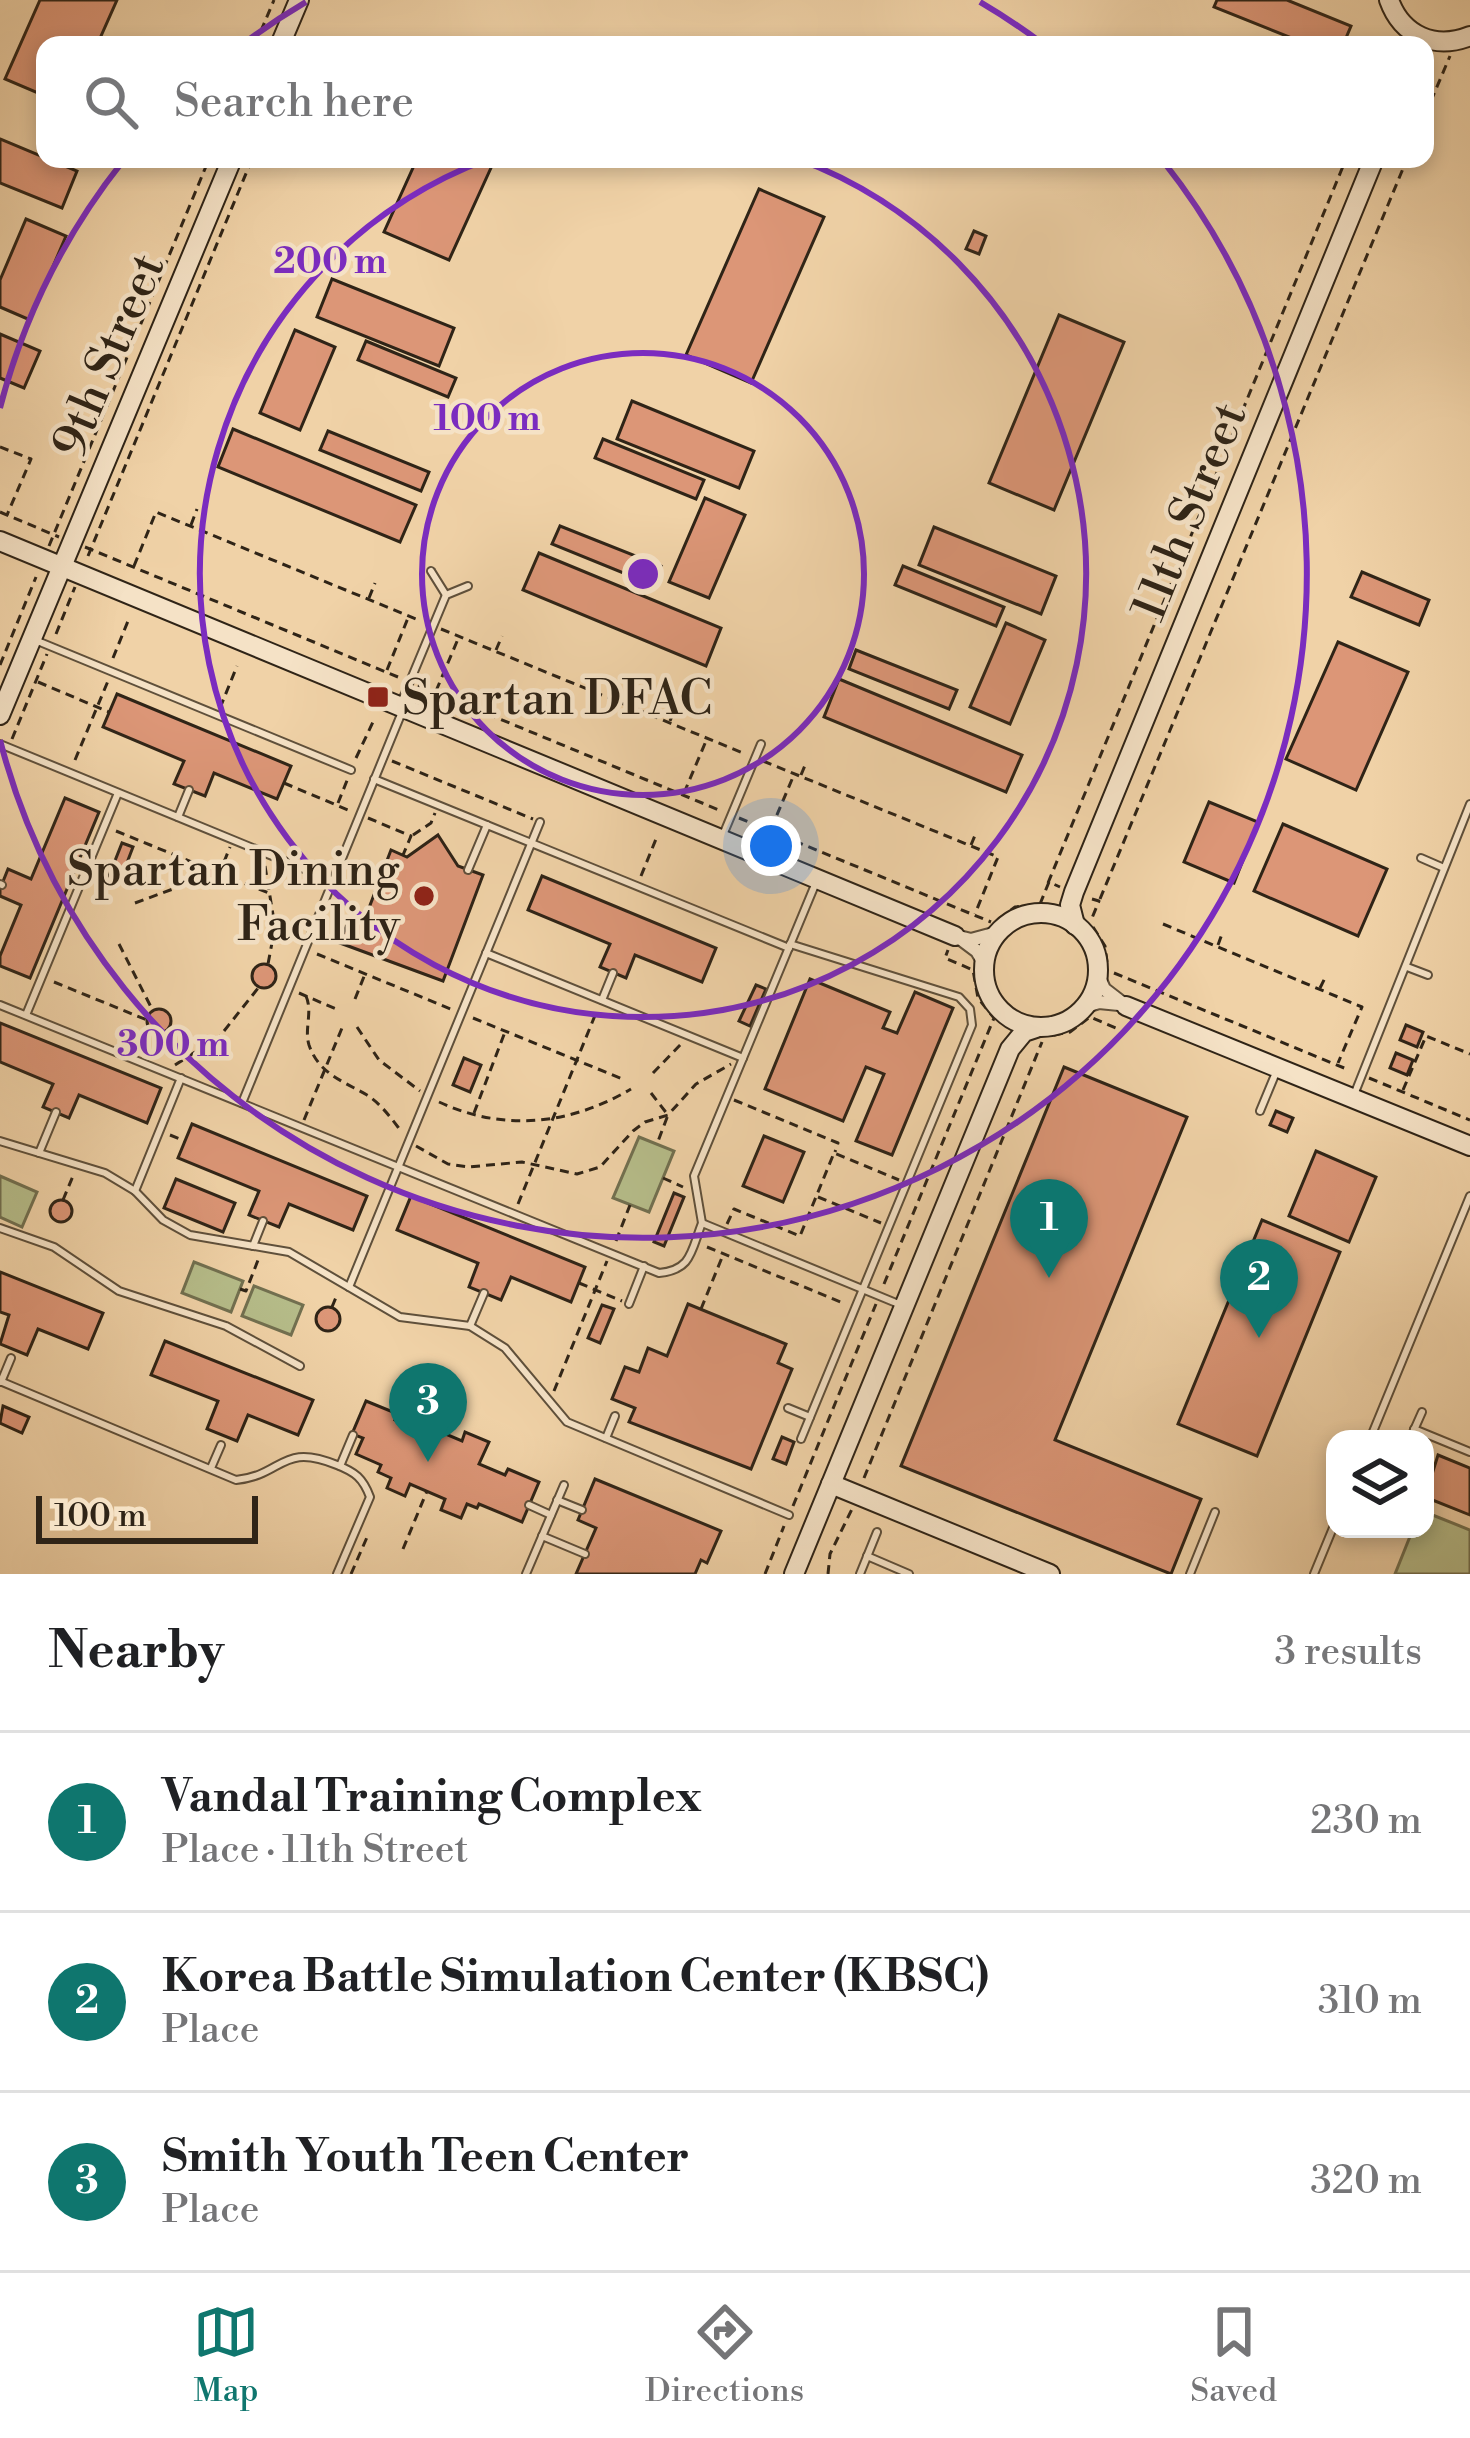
<!DOCTYPE html>
<meta charset="utf-8">
<style>
:root{--surface:#fff;--page:#f6f6f6;--text:#202124;--muted:#757577;--line:#e0e0e0;--accent:#0f766e}
body{margin:0;font-family:"Libre Bodoni",serif;background:var(--page);color:var(--text)}
.controls{position:absolute;right:36px;bottom:36px;display:grid;overflow:hidden;border-radius:24px;box-shadow:0 6px 18px #0003}
.controls button{width:108px;height:108px;display:grid;place-items:center;padding:0;border:0;border-bottom:3px solid var(--line);background:var(--surface);color:var(--text);font:60px sans-serif}
.scale{position:absolute;left:36px;bottom:30px;width:222px;box-sizing:border-box;padding-left:12px;border:6px solid #2f2417;border-top:0;font-size:33px;line-height:42px;white-space:nowrap;color:#2f2417;-webkit-text-stroke:9px #f5e2c6;paint-order:stroke}
.you{position:absolute;left:771px;top:846px;width:42px;height:42px;margin:-30px;border:9px solid #fff;border-radius:50%;background:#1a73e8;box-shadow:0 0 0 18px #1a73e833}
.badge{display:grid;place-items:center;width:78px;height:78px;border-radius:50%;background:var(--accent);color:#fff;font-size:39px;font-weight:700}
.pin{position:absolute;translate:-50% -99px;filter:drop-shadow(0 3px 6px #0008)}
.pin::after{content:'';position:absolute;top:63px;width:42px;height:36px;background:inherit;clip-path:polygon(0 0,100% 0,50% 100%)}
.list{margin:0;padding:0;list-style:none}
h2{display:flex;justify-content:space-between;align-items:center;height:156px;margin:0;padding:0 48px;font-size:51px}
h2 small{font-size:39px;font-weight:400;color:var(--muted)}
.list li{display:grid;grid-template-columns:78px 1fr auto;gap:36px;align-items:center;box-sizing:border-box;height:180px;padding:0 48px;border-top:3px solid var(--line)}
.list b{display:block;font-size:45px;white-space:nowrap}
.list p{margin:0;font-size:39px;white-space:nowrap;color:var(--muted)}
.list em{font-size:39px;font-style:normal;color:var(--muted)}
.icon{flex:none;width:66px;height:66px;fill:none;stroke:currentColor;stroke-width:2;stroke-linecap:round;stroke-linejoin:round}
.map{position:relative;flex:none;width:1470px;height:1574px;overflow:hidden}
.search{position:absolute;background:var(--surface);box-shadow:0 6px 18px #0003;left:36px;right:36px;top:36px;height:132px;display:flex;align-items:center;gap:30px;box-sizing:border-box;padding:0 42px;border-radius:24px;color:var(--muted);font-size:45px}
.sheet{height:696px;background:var(--surface)}
nav{display:flex;justify-content:space-around;align-items:center;box-sizing:border-box;height:168px;border-top:3px solid var(--line);background:var(--surface);font-size:33px;color:var(--muted)}
nav a{display:grid;justify-items:center;gap:6px}
nav .on{color:var(--accent)}
.map>svg:first-child{display:block}
</style>
<div class="map">
<svg width="1470" height="1574" viewBox="0 0 1470 1574">
<rect width="100%" height="100%" fill="#f0d2a7"/>
<filter id="stains"><feTurbulence type="fractalNoise" baseFrequency=".00167" numOctaves="4"/><feColorMatrix values="0 0 0 0 .2 0 0 0 0 .09 0 0 0 0 .02 0 0 0 .5 -.17"/></filter>
<radialGradient id="worn" r=".72"><stop offset=".6" stop-color="#630" stop-opacity="0"/><stop offset="1" stop-color="#630" stop-opacity=".3"/></radialGradient>
<g fill="#b6bd8a" stroke="#727050" stroke-width="3">
<polygon points="639,1137 674,1151 649,1212 613,1198"/>
<polygon points="0,1176 37,1192 22,1227 0,1217"/>
<polygon points="194,1262 243,1281 231,1312 182,1293"/>
<polygon points="254,1286 303,1305 291,1335 242,1316"/>
<polygon points="1425,1512 1470,1530 1470,1574 1395,1574 1413,1529 1425,1529"/>
</g>
<g fill="#dc9677" stroke="#2f2417" stroke-width="3">
<polygon points="40,0 117,0 97,45 45,45 45,96 5,79"/>
<polygon points="1217,0 1287,0 1351,26 1343,45 1309,45 1214,7"/>
<polygon points="0,139 77,171 62,208 0,183"/>
<polygon points="417,159 495,159 449,260 384,232"/>
<polygon points="759,189 824,217 751,383 686,355"/>
<polygon points="26,219 66,236 30,320 0,307 0,280"/>
<polygon points="974,231 986,236 979,254 966,249"/>
<polygon points="332,279 454,328 439,366 317,317"/>
<polygon points="1059,315 1124,342 1054,510 989,483"/>
<polygon points="295,330 335,347 300,430 260,413"/>
<polygon points="0,334 40,351 24,388 0,378"/>
<polygon points="366,341 456,378 448,397 358,360"/>
<polygon points="632,401 754,451 739,488 617,439"/>
<polygon points="233,429 416,505 400,542 218,467"/>
<polygon points="328,431 429,472 421,491 320,450"/>
<polygon points="603,439 704,480 696,499 595,458"/>
<polygon points="705,498 745,515 709,598 669,582"/>
<polygon points="560,526 661,566 653,585 552,544"/>
<polygon points="934,527 1056,576 1041,614 919,565"/>
<polygon points="539,553 721,628 706,666 523,590"/>
<polygon points="903,566 1004,607 996,626 895,585"/>
<polygon points="1362,572 1429,600 1419,625 1351,597"/>
<polygon points="1006,623 1045,640 1010,724 970,707"/>
<polygon points="1338,642 1408,672 1356,790 1286,759"/>
<polygon points="856,650 957,690 949,709 849,669"/>
<polygon points="839,679 1022,755 1006,792 824,717"/>
<polygon points="117,694 291,766 277,799 214,773 205,796 174,784 184,761 103,727"/>
<polygon points="65,798 99,812 30,978 0,966 0,956 21,905 0,896 0,889 8,869 31,879"/>
<polygon points="1209,802 1258,822 1234,883 1184,862"/>
<polygon points="1283,824 1387,869 1358,936 1254,891"/>
<polygon points="438,835 458,866 483,875 443,981 340,943 350,916 364,921 391,850 407,857"/>
<polygon points="122,843 133,847 120,881 109,876"/>
<circle cx="220" cy="874" r="12"/>
<polygon points="542,876 716,948 702,982 635,955 626,978 600,967 610,944 528,910"/>
<circle cx="264" cy="976" r="12"/>
<polygon points="810,979 890,1012 883,1028 897,1033 915,992 953,1008 892,1155 856,1141 884,1074 866,1067 843,1121 765,1089"/>
<polygon points="756,985 766,989 750,1026 739,1021"/>
<circle cx="159" cy="1021" r="12"/>
<polygon points="0,1023 161,1088 147,1123 79,1095 69,1118 43,1107 53,1084 0,1062"/>
<polygon points="1406,1025 1423,1032 1417,1047 1400,1040"/>
<polygon points="1396,1053 1413,1060 1407,1075 1390,1068"/>
<polygon points="464,1058 481,1065 470,1092 453,1085"/>
<polygon points="1064,1067 1187,1117 1055,1440 1201,1499 1171,1574 901,1466"/>
<polygon points="1276,1111 1293,1118 1287,1132 1270,1125"/>
<polygon points="192,1124 367,1196 353,1230 289,1204 279,1227 249,1215 259,1191 178,1158"/>
<polygon points="764,1136 804,1152 783,1202 743,1186"/>
<polygon points="1316,1151 1376,1177 1349,1242 1289,1216"/>
<polygon points="176,1179 235,1203 223,1232 164,1208"/>
<polygon points="674,1193 684,1197 664,1246 654,1242"/>
<polygon points="411,1196 585,1267 571,1302 511,1277 501,1300 469,1287 478,1263 397,1230"/>
<circle cx="61" cy="1211" r="11"/>
<polygon points="1262,1220 1340,1252 1257,1456 1178,1424"/>
<polygon points="0,1272 103,1313 88,1349 38,1329 27,1355 0,1344 9,1315 0,1312"/>
<polygon points="688,1304 786,1344 778,1363 792,1369 751,1469 629,1422 635,1408 612,1399 625,1367 639,1372 648,1348 667,1356"/>
<polygon points="602,1305 614,1309 600,1343 588,1338"/>
<circle cx="328" cy="1319" r="12"/>
<polygon points="165,1341 313,1400 298,1435 248,1415 237,1441 207,1429 218,1401 151,1375"/>
<polygon points="366,1401 398,1414 395,1420 414,1428 421,1411 447,1423 443,1433 462,1441 465,1432 489,1442 479,1464 505,1475 508,1469 539,1482 522,1522 479,1504 477,1508 467,1504 461,1518 441,1510 445,1499 410,1484 405,1496 387,1488 391,1478 378,1472 381,1465 356,1454 363,1438 352,1434"/>
<polygon points="3,1406 29,1417 22,1433 0,1423"/>
<polygon points="782,1437 794,1442 786,1464 773,1459"/>
<polygon points="1438,1455 1470,1468 1470,1515 1425,1497"/>
<polygon points="595,1479 721,1531 707,1563 701,1560 695,1574 576,1574 596,1528 578,1520"/>
</g>
<g fill="none" stroke-linecap="round" stroke-linejoin="round">
<g stroke="#5f503b" stroke-width="10">
<g id="lane">
<polyline points="431,571 446,595"/>
<polyline points="35,640 351,770"/>
<polyline points="401,703 446,595 468,586"/>
<polyline points="0,744 333,881"/>
<polyline points="374,779 789,948"/>
<polyline points="178,817 189,790"/>
<polyline points="723,835 761,744"/>
<polyline points="1421,858 1444,868"/>
<polyline points="468,870 487,825"/>
<polyline points="0,884 2,885"/>
<polyline points="790,944 959,997 970,1009 972,1025 801,1439"/>
<polyline points="486,953 743,1058"/>
<polyline points="1407,967 1428,975"/>
<polyline points="602,1000 613,973"/>
<path d="M0 1005 659 1273C692 1270 691 1251 702 1223L901 1305"/>
<polyline points="26,1015 118,793"/>
<polyline points="1354,1095 1470,804"/>
<polyline points="242,1103 402,712"/>
<polyline points="1260,1111 1277,1070"/>
<polyline points="0,1141 105,1173 135,1191 163,1220 190,1235 289,1252 400,1317 470,1326 505,1348 567,1422 789,1515"/>
<polyline points="39,1153 56,1112"/>
<polyline points="135,1191 181,1078"/>
<polyline points="702,1223 694,1176 817,880"/>
<polyline points="0,1228 54,1247 119,1291 226,1326 300,1366"/>
<polyline points="253,1246 263,1221"/>
<polyline points="349,1287 540,822"/>
<polyline points="629,1304 644,1266"/>
<polyline points="470,1326 484,1293"/>
<path d="M0 1381 236 1480C284 1475 281 1442 337 1465 355 1472 363 1478 370 1497L337 1574"/>
<polyline points="1,1382 11,1358"/>
<polyline points="788,1408 810,1417"/>
<polyline points="1414,1429 1470,1452"/>
<polyline points="606,1438 615,1416"/>
<polyline points="1370,1439 1470,1196"/>
<polyline points="1410,1439 1422,1412"/>
<polyline points="340,1466 353,1435"/>
<polyline points="211,1468 221,1445"/>
<polyline points="557,1500 582,1510"/>
<polyline points="529,1505 551,1515"/>
<polyline points="542,1536 585,1554"/>
<polyline points="867,1556 909,1574"/>
<polyline points="526,1574 564,1485"/>
<polyline points="860,1574 877,1532"/>
<polyline points="1190,1574 1215,1512"/>
<polyline points="1314,1574 1335,1523"/>
</g>
</g>
<g stroke="#5f503b" stroke-width="16">
<g id="street">
<polyline points="955,936 971,940 997,933"/>
<polyline points="961,939 977,951 984,963"/>
<polyline points="1098,975 1104,989 1126,1006"/>
<polyline points="1086,1006 1099,1002 1119,1004"/>
</g>
</g>
<g stroke="#2f2417" stroke-width="22">
<g id="secondary">
<path d="M1389 0C1402 36 1435 50 1470 36"/>
<polyline points="280,45 299,0"/>
<polyline points="0,541 955,936"/>
<polyline points="0,715 232,159"/>
<circle cx="1041" cy="970" r="57"/>
<polyline points="1075,925 1070,905 1074,892 1374,159"/>
<polyline points="1126,1006 1470,1146"/>
<polyline points="831,1484 1050,1574"/>
<polyline points="794,1574 1010,1049 1024,1032 1036,1028"/>
</g>
</g>
<g stroke="#2f2417" stroke-width="3" stroke-dasharray="9 6" stroke-linecap="butt">
<polyline points="255,45 274,0"/>
<polyline points="1425,115 1450,56"/>
<polyline points="0,447 31,459 7,515"/>
<polyline points="0,512 59,537"/>
<polyline points="191,525 197,509"/>
<polyline points="49,546 209,159"/>
<polyline points="85,547 398,677"/>
<polyline points="88,556 252,159"/>
<polyline points="134,566 156,512 421,621"/>
<polyline points="369,598 375,583"/>
<polyline points="441,629 743,753"/>
<polyline points="56,634 75,587"/>
<polyline points="496,650 502,636"/>
<polyline points="113,658 128,621"/>
<polyline points="0,665 36,577"/>
<polyline points="387,670 408,618"/>
<polyline points="38,682 109,712"/>
<polyline points="418,685 719,810"/>
<polyline points="436,691 458,639"/>
<polyline points="220,708 237,666"/>
<polyline points="670,721 675,708"/>
<polyline points="12,739 47,654"/>
<polyline points="356,758 373,722"/>
<polyline points="75,760 108,681"/>
<polyline points="392,761 533,819"/>
<polyline points="763,761 998,857 975,914"/>
<polyline points="801,775 806,763"/>
<polyline points="284,783 348,810"/>
<polyline points="684,793 706,741"/>
<polyline points="338,803 348,778"/>
<polyline points="368,818 411,836 403,855"/>
<polyline points="739,818 991,922"/>
<polyline points="771,829 793,777"/>
<polyline points="116,831 209,869"/>
<polyline points="413,835 431,823 435,813"/>
<polyline points="971,845 976,833"/>
<polyline points="224,862 230,847"/>
<polyline points="265,866 275,927 268,964"/>
<polyline points="641,876 656,839"/>
<polyline points="231,878 269,893"/>
<polyline points="1048,883 1346,159"/>
<polyline points="1092,899 1099,901 1092,918"/>
<polyline points="1100,899 1407,159"/>
<polyline points="135,903 208,876"/>
<polyline points="999,919 1015,907 1040,904 1049,882 1060,887"/>
<polyline points="1163,924 1362,1007 1338,1063"/>
<polyline points="1093,927 1105,946 1107,962"/>
<polyline points="119,944 153,1011"/>
<polyline points="1218,945 1222,934"/>
<polyline points="317,954 453,1010"/>
<polyline points="1114,973 1349,1070"/>
<polyline points="54,982 147,1020"/>
<polyline points="1320,988 1325,978"/>
<polyline points="299,993 336,1009"/>
<path d="M306 996C313 1012 304 1029 309 1045 319 1074 343 1081 367 1095 381 1104 391 1118 401 1131"/>
<polyline points="355,999 365,974"/>
<polyline points="473,1018 625,1080"/>
<polyline points="357,1027 379,1060 420,1091"/>
<polyline points="1054,1035 1070,1032 1090,1017 1116,1028 1118,1023"/>
<polyline points="175,1065 220,1036 259,987"/>
<polyline points="653,1073 681,1044"/>
<polyline points="1369,1078 1470,1120"/>
<polyline points="1403,1090 1426,1036 1470,1054"/>
<polyline points="651,1093 668,1115 657,1144"/>
<polyline points="734,1100 838,1143 835,1152"/>
<path d="M439 1102C504 1132 570 1125 631 1089"/>
<polyline points="474,1113 505,1032"/>
<polyline points="304,1120 342,1028"/>
<polyline points="170,1135 185,1141"/>
<polyline points="416,1146 448,1164 468,1167 522,1162 577,1174 600,1167 633,1131 645,1122 668,1115 696,1084 731,1064"/>
<polyline points="663,1178 683,1187"/>
<polyline points="818,1197 881,1223"/>
<polyline points="63,1200 73,1176"/>
<polyline points="518,1204 596,1013"/>
<polyline points="727,1224 734,1209 800,1236 834,1153 899,1180"/>
<polyline points="616,1241 630,1205"/>
<polyline points="707,1247 843,1303"/>
<polyline points="579,1283 622,1301"/>
<polyline points="884,1284 994,1018 978,998 973,970 945,958 948,950"/>
<polyline points="240,1289 246,1291 260,1255"/>
<polyline points="332,1307 337,1295"/>
<polyline points="701,1309 723,1255"/>
<polyline points="554,1391 607,1261"/>
<polyline points="864,1478 1042,1042"/>
<polyline points="793,1506 876,1304"/>
<polyline points="403,1549 427,1491"/>
<polyline points="351,1574 368,1535"/>
<polyline points="765,1574 784,1526"/>
<polyline points="828,1574 830,1554 852,1509"/>
</g>
<use href="#lane" stroke="#f5e2c6" stroke-width="6"/>
<use href="#street" stroke="#f5e2c6" stroke-width="12"/>
<use href="#secondary" stroke="#f5e2c6" stroke-width="18"/>
</g>
<g fill="none" stroke="#7b2cbf" stroke-width="6">
<circle cx="643" cy="574" r="221"/>
<path d="M798 159A443 443 0 1 1 488 159"/>
<path d="M0 408A664 664 0 0 1 123 161M243 44A664 664 0 0 1 306 2M980 2A664 664 0 0 1 1043 44M1163 161A664 664 0 1 1 0 740"/>
</g>
<g fill="#8f2418" stroke="#f5e2c6" stroke-width="4.5">
<rect x="366" y="685" width="24" height="24" rx="6"/>
<circle cx="424" cy="896" r="12"/>
</g>
<g text-anchor="middle" stroke-width="9" stroke-linejoin="round" paint-order="stroke">
<g font-size="48" fill="#2f2417" stroke="#f5e2c6">
<text transform="translate(107 355) rotate(-67)" y="17">9th Street</text>
<text transform="translate(1188 511) rotate(-68)" y="17">11th Street</text>
</g>
<g font-size="48" fill="#2f2417" stroke="#f5e2c6" text-anchor="start">
<text x="402" y="714">Spartan DFAC</text>
<text x="400" y="885" text-anchor="end">Spartan Dining<tspan x="400" dy="55">Facility</tspan></text>
</g>
</g>
<circle cx="643" cy="574" r="18" fill="#7b2cbf" stroke="#f5e2c6" stroke-width="6"/>
<g font-size="36" text-anchor="middle" font-weight="bold" fill="#7b2cbf" stroke="#f5e2c6" stroke-width="9" stroke-linejoin="round" paint-order="stroke">
<text x="330" y="273">200 m</text>
<text x="487" y="430">100 m</text>
<text x="173" y="1056">300 m</text>
</g>
<rect width="100%" height="100%" filter="url(#stains)"/>
<rect width="100%" height="100%" fill="url(#worn)"/>
</svg>
<div class="controls">
<button><svg class="icon" aria-label="layers" viewBox="0 0 24 24"><path d="M12 4l9 5-9 5-9-5zM3 14l9 5 9-5"/></svg></button>
</div>
<div class="scale">100 m</div>
<div class="you"></div>
<div class="pin badge" style="left:1049px;top:1278px">1</div>
<div class="pin badge" style="left:1259px;top:1338px">2</div>
<div class="pin badge" style="left:428px;top:1462px">3</div>
<div class="search"><svg class="icon" aria-label="search" viewBox="0 0 24 24"><circle cx="10" cy="10" r="6"/><path d="M15 15l6 6"/></svg>Search here</div>
</div>
<section class="sheet">
<h2>Nearby<small>3 results</small></h2>
<ul class="list">
<li><span class="badge">1</span><div><b>Vandal Training Complex</b><p>Place · 11th Street</p></div><em>230 m</em></li>
<li><span class="badge">2</span><div><b>Korea Battle Simulation Center (KBSC)</b><p>Place</p></div><em>310 m</em></li>
<li><span class="badge">3</span><div><b>Smith Youth Teen Center</b><p>Place</p></div><em>320 m</em></li>
</ul>
</section>
<nav>
<a class="on"><svg class="icon" aria-label="map" viewBox="0 0 24 24"><path d="M3 6l6-2 6 2 6-2v14l-6 2-6-2-6 2zM9 4v14M15 6v14"/></svg>Map</a>
<a><svg class="icon" aria-label="directions" viewBox="0 0 24 24"><path d="M12 3l9 9-9 9-9-9zM9 14v-3h6M13 9l2 2-2 2"/></svg>Directions</a>
<a><svg class="icon" aria-label="saved" viewBox="0 0 24 24"><path d="M7 4h10v16l-5-4-5 4z"/></svg>Saved</a>
</nav>
